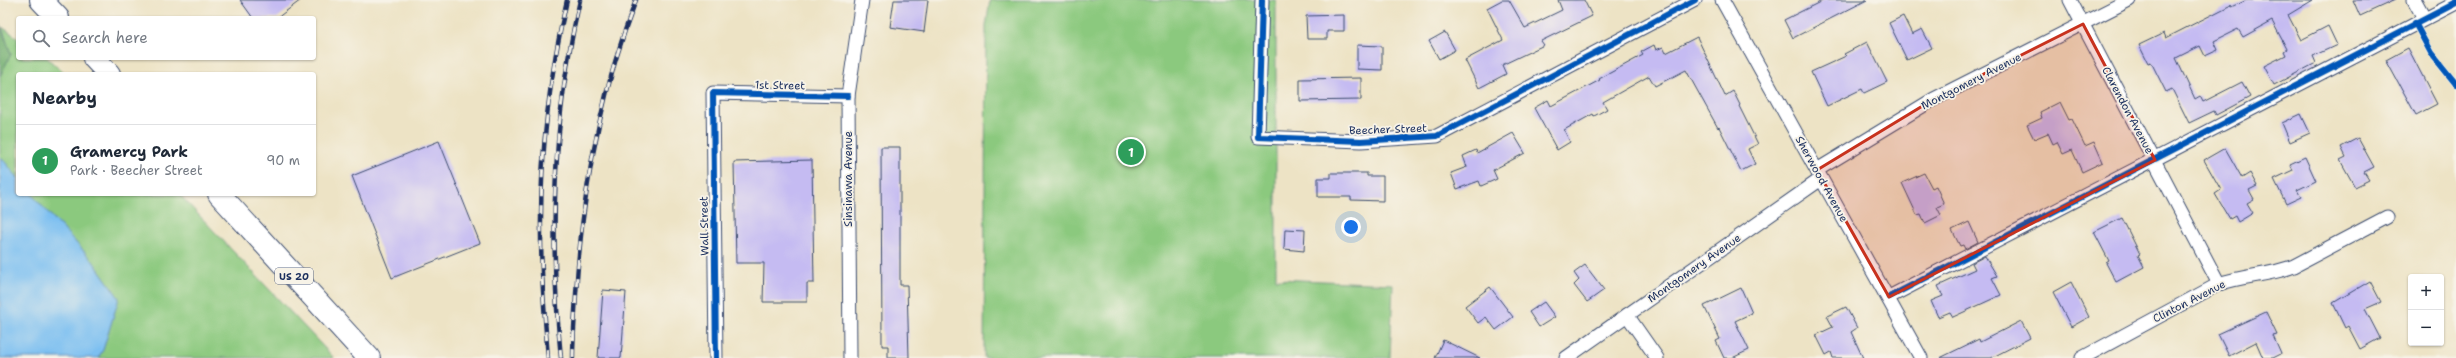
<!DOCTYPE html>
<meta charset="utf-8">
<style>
:root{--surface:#fff;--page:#f6f6f7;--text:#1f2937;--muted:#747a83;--line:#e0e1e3;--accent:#db2777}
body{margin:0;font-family:"Shantell Sans",sans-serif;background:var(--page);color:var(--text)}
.controls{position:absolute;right:12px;bottom:12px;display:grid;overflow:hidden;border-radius:4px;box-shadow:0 1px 3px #0004}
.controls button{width:36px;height:36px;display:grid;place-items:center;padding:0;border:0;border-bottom:1px solid var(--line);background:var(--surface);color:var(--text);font:20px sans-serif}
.you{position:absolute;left:1351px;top:227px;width:14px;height:14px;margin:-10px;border:3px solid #fff;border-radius:50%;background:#1a73e8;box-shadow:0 0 0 6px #1a73e833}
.badge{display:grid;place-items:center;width:26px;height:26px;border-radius:50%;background:var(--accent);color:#fff;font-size:13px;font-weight:700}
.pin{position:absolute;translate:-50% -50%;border:2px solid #fff;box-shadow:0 1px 4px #0006}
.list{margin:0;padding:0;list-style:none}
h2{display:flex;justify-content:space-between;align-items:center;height:52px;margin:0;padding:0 16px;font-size:17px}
h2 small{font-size:13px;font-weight:400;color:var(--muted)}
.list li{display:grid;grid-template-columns:26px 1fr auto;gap:12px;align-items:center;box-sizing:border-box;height:72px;padding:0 16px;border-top:1px solid var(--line)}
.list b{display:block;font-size:15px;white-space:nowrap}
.list p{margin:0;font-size:13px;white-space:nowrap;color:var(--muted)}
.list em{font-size:13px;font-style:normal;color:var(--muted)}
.icon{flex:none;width:22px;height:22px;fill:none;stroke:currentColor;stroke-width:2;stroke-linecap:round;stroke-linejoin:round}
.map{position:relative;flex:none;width:2456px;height:358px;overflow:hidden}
.search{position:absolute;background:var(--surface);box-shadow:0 1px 3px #0004;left:16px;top:16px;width:300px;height:44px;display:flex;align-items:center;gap:10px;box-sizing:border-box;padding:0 14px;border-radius:4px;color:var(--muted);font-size:15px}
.panel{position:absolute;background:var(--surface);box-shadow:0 1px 3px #0004;left:16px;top:72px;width:300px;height:124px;border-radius:4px}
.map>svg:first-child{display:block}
</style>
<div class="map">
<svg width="2456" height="358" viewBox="0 0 2456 358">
<rect width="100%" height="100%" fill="#f7f3e8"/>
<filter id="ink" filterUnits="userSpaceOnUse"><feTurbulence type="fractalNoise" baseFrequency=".025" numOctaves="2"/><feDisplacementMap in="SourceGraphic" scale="8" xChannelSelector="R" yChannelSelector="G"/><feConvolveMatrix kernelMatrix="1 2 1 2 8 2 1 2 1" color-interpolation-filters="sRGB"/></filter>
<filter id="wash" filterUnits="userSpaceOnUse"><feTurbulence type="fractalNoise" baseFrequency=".012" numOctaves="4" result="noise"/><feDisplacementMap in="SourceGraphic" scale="16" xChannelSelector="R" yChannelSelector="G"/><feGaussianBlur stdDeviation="0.9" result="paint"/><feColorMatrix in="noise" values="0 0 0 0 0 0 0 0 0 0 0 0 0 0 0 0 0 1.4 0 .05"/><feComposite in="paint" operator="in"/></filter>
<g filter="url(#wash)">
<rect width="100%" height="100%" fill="#ede3c5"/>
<g fill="#8bc97e" stroke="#537c6e">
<polygon points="990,0 1276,0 1276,279 1393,284 1390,358 984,358 986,26"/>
<polygon points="2,27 18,38 18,58 47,58 65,74 18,74 18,178 0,156 0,76 11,54"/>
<polygon points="31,194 179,194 334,358 98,358 103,350 119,298 92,260"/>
</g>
<polygon fill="#70ad6d" stroke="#466e66" points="0,25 11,54 0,76"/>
<polygon fill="#7bbff1" stroke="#4b77a8" points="0,156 18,178 18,194 31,194 92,260 119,298 103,350 98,358 0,358"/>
<g id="blocks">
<g fill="#c5bbf2">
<polygon points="240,0 301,0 277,18 253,18"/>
<polygon points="894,0 928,0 924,32 890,27"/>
<polygon points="1502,0 1509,0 1525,28 1562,10 1558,0 1584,0 1592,16 1541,41 1544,45 1502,65 1506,74 1479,88 1465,60 1503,40 1487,8"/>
<polygon points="1824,0 1867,0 1793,38 1784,20"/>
<polygon points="2247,0 2313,0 2288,15 2301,40 2328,26 2337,45 2313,56 2316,63 2274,85 2264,66 2286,55 2284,51 2287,49 2272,21 2243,37 2238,29 2214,41 2218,50 2205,56 2200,46 2176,58 2195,99 2200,96 2203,102 2242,82 2250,97 2216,115 2214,111 2189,123 2172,89 2166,92 2151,62 2148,63 2139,45 2164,33 2166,38 2231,5 2232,7"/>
<polygon points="2353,0 2395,0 2360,16"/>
<polygon points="1344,15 1344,31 1327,31 1327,39 1307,39 1306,16"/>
<polygon points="1903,16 1912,34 1922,29 1932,48 1907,60 1889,23"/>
<polygon points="1445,32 1455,50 1439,59 1429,41"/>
<polygon points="1697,37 1725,96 1733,91 1740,105 1739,106 1758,144 1748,149 1755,164 1741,171 1719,127 1718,128 1686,70 1655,86 1649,76 1603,102 1607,109 1594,116 1593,114 1564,130 1570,142 1557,150 1534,108 1548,100 1551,106 1600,80 1599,79 1643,55 1641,52 1654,45 1656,50 1663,47 1666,53"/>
<polygon points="1867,42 1887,82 1864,93 1862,89 1827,106 1811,72 1846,56 1844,54"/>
<polygon points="1357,45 1382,46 1382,70 1357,69"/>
<polygon points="2408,48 2437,104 2416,115 2386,60"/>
<polygon points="1361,78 1361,100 1300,101 1300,79"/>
<polygon points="2060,102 2069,120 2072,119 2085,146 2094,142 2103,162 2082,172 2072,150 2063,154 2057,142 2053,144 2048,133 2034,139 2027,125 2042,118 2040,112"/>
<polygon points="2301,114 2310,133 2290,142 2282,123"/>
<polygon points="1513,133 1525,153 1493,170 1497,179 1481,186 1479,181 1457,189 1451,173 1467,167 1463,156 1476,150 1477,153"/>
<polygon points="2358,138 2374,167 2364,172 2369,180 2355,187 2340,160 2346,157 2341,147"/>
<polygon points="439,141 480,243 392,278 352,176"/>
<polygon points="881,147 900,147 900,285 907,285 909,358 888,358 888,346 882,346"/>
<polygon points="2225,148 2242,178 2250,173 2257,186 2249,190 2254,199 2247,203 2253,213 2238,222 2235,216 2230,219 2215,194 2221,190 2204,160"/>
<polygon points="2305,157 2316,181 2297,190 2301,197 2286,204 2274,179 2293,170 2290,164"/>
<polygon points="812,160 814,283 807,283 807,302 763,302 764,263 736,263 734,162"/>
<polygon points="1331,173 1367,173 1367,176 1383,176 1383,201 1351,200 1351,197 1318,197 1318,178 1331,178"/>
<polygon points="1924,173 1932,188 1936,186 1944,204 1937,207 1941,215 1925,223 1921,214 1917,215 1902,183"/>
<polygon points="2122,218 2140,254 2138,255 2144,267 2116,282 2106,263 2109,261 2094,232"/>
<polygon points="1969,222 1978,242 1965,249 1963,245 1960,246 1952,230"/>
<polygon points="1285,229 1305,230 1304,251 1284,249"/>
<polygon points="1985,256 1997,276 1992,278 2001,295 1953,317 1950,312 1938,317 1931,301 1943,296 1938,286 1975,269 1972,263"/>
<polygon points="1585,265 1604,290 1587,302 1574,285 1579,280 1574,273"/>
<polygon points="2370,281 2381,302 2365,309 2380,338 2360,349 2348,326 2345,328 2333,303"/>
<polygon points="2071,282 2089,317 2071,327 2053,292"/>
<polygon points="1490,287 1513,317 1496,330 1486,317 1478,323 1465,306"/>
<polygon points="1741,288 1752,313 1735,321 1749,350 1732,358 1724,358 1716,341 1720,339 1704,306"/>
<polygon points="603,290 626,292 621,358 598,358"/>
<polygon points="1544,302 1555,317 1539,327 1529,312"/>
<polygon points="1846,307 1857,328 1851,332 1863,358 1833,358 1831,352 1826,355 1816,335 1833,327 1827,316"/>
<polygon points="2266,312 2277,335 2273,336 2281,354 2273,358 2263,358 2256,342 2229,356 2218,334"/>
<polygon points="2021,321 2030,338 1991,358 1940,358 1979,339 1980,342"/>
<polygon points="1443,340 1480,358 1435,358"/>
</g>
</g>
</g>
<g filter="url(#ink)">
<use href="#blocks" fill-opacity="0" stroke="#3a4a6d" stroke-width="1"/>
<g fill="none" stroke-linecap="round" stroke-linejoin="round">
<g stroke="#3a4a6d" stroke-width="15">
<g id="street">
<polyline points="1262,0 1258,137 1361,141 1437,136 1695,0"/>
<polyline points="1722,0 1921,358"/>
<polyline points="2070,0 2219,284"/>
<polyline points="2414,0 2424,18"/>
<polyline points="1817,170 1934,99 2129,0"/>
<polyline points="1889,297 2456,3"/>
<polyline points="1627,315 1657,358"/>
<polyline points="716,358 713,93 848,96"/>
<polyline points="850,358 848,96 862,0"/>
<polyline points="1566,358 1821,179"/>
<path d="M2082 358 2219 284C2244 275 2269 276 2294 266L2387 217"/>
</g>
</g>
<g stroke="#3a4a6d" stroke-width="24">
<g id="highway">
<polyline points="41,0 58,18"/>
<polyline points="94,58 109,74"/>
<polyline points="219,194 369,358"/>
</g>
</g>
<use href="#street" stroke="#fff" stroke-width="13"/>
<use href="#highway" stroke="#fff" stroke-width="22"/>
<g stroke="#1b2f5e" stroke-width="4.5">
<g id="rail">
<path d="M548 358C545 318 541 277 541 237 540 158 549 77 567 0"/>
<path d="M561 358C549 237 552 119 580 0"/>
<path d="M573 358C573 337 575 315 576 294 582 193 600 94 636 0"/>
</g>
</g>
<use href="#rail" stroke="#f7f3e8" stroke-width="3" stroke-dasharray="9" stroke-linecap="butt"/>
<g stroke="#f7f3e8" stroke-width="8">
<g id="cycleway">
<polyline points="1262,0 1258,137 1361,141 1437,136 1695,0"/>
<polyline points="2415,23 2431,53 2456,84"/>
<polyline points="1889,297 2456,3"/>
<polyline points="716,358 713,93 848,96"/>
</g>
</g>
<use href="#cycleway" stroke="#0057b8" stroke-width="6"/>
</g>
</g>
<path fill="#c8321e" fill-opacity="0.2" stroke="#c8321e" stroke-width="3" stroke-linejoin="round" d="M2083 24 2155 160 1889 297 1817 170 1934 99Z"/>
<g text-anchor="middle" stroke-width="3.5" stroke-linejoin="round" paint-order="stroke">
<rect fill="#f7f3e8" stroke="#5d6a87" stroke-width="1" x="275" y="268" width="38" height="16" rx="3"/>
<g font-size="10" font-weight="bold" fill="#1b2f5e">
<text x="294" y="280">US 20</text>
</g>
<g font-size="11" fill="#1b2f5e" stroke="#f7f3e8">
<text transform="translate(1971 81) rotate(-27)" y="4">Montgomery Avenue</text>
<text transform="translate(780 85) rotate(1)" y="4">1st Street</text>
<text transform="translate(2128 110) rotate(62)" y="4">Clarendon Avenue</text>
<text transform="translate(1388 129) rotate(-2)" y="4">Beecher Street</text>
<text transform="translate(848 179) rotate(-90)" y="4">Sinsinawa Avenue</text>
<text transform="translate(1822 179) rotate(61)" y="4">Sherwood Avenue</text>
<text transform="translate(704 226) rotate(-91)" y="4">Wall Street</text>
<text transform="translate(1694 268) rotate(-35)" y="4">Montgomery Avenue</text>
<text transform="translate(2189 301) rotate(-27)" y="4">Clinton Avenue</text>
</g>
</g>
</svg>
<div class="controls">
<button>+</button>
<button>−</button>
</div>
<div class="you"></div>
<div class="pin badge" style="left:1131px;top:152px;background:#2e9e5b">1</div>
<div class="search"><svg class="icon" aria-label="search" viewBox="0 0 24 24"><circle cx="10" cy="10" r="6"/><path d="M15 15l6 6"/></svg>Search here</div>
<section class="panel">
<h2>Nearby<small></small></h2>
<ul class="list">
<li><span class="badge" style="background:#2e9e5b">1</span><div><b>Gramercy Park</b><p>Park · Beecher Street</p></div><em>90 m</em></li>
</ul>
</section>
</div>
